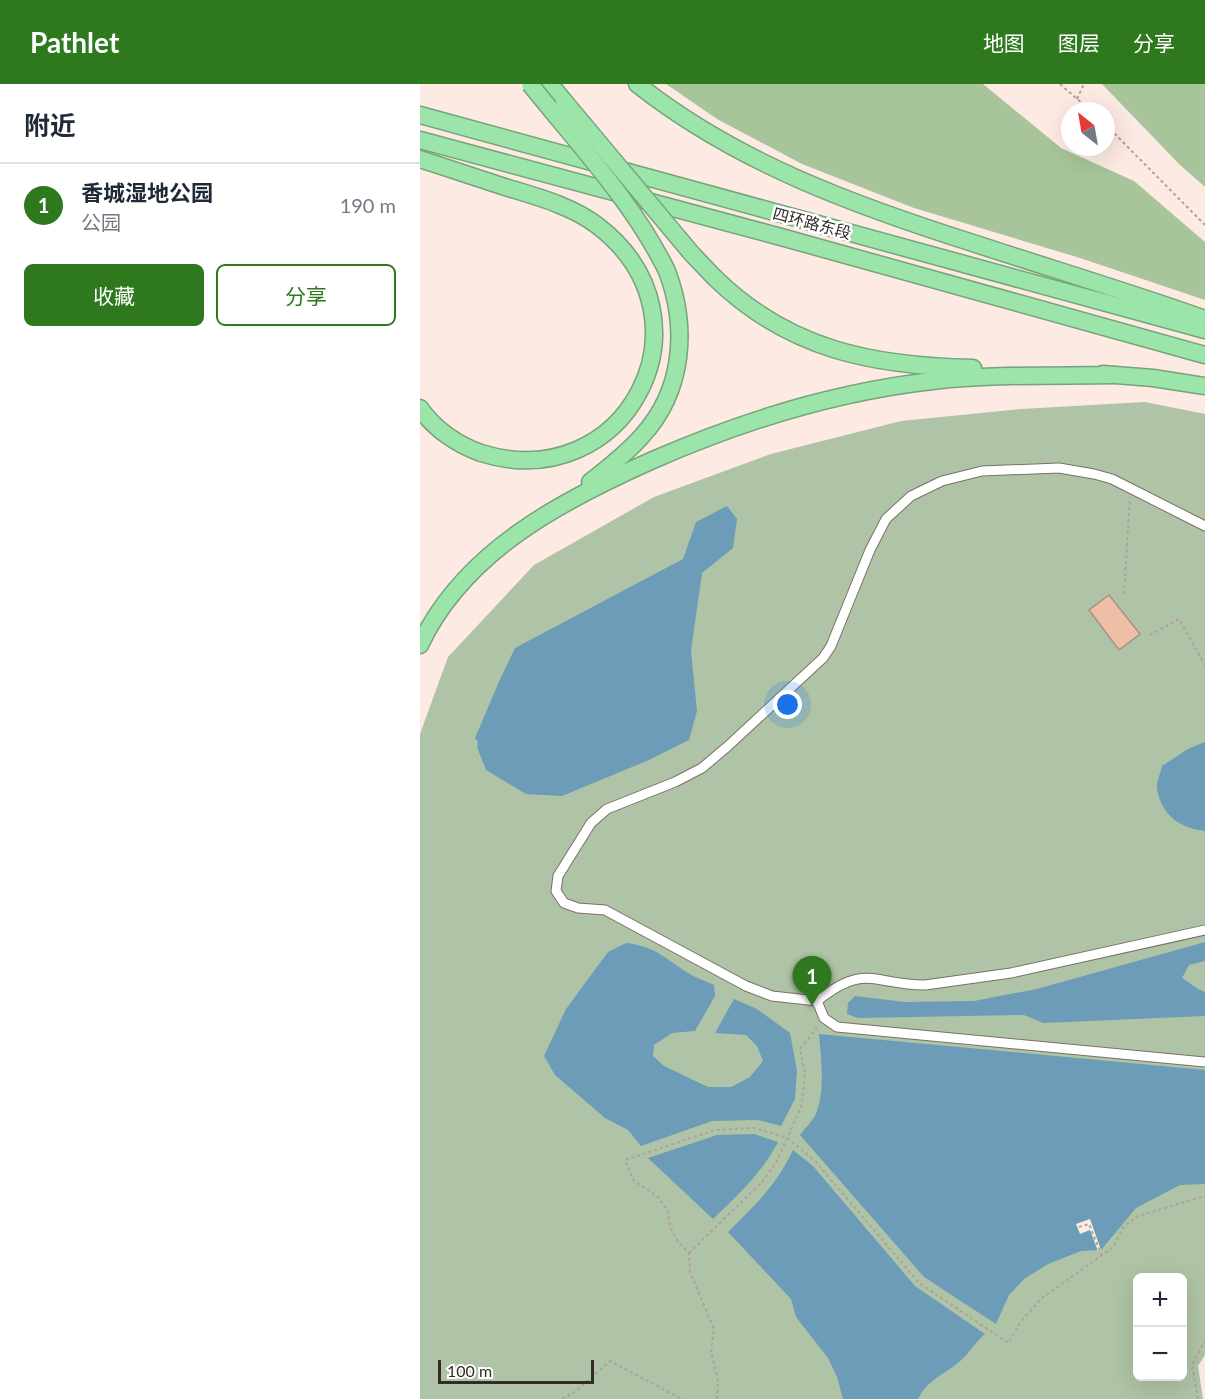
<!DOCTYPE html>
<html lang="zh">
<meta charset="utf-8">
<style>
:root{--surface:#fff;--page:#f6f6f7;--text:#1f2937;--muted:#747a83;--line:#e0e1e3;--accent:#2e781e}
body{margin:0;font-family:Lato,"Noto Sans SC",sans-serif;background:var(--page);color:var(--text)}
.controls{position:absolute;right:18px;bottom:18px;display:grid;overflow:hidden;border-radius:9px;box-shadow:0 6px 24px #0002}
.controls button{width:54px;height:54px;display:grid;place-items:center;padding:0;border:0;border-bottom:2px solid var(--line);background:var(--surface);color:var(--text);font:30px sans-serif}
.compass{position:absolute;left:641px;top:18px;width:54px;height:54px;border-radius:50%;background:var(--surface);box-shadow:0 6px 24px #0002;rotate:329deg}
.scale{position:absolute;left:18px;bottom:15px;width:156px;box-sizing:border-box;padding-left:6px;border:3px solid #322b28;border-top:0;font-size:16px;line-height:21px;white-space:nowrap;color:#322b28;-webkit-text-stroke:4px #fff;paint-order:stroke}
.you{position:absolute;left:368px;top:621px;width:21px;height:21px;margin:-15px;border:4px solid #fff;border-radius:50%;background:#1a73e8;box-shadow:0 0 0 9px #1a73e833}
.badge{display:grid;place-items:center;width:39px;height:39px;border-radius:50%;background:var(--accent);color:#fff;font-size:20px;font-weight:700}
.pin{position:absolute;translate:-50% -50px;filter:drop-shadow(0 2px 3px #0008)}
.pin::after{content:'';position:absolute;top:32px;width:21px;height:18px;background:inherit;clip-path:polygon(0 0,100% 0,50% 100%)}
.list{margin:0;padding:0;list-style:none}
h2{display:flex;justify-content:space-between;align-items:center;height:78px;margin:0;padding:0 24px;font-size:26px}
h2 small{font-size:20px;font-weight:400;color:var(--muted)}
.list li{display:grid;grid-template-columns:39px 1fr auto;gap:18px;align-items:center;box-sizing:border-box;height:84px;padding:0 24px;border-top:2px solid var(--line)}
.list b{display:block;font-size:22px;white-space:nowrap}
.list p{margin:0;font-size:20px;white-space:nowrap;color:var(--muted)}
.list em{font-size:20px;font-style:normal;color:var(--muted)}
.actions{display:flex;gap:12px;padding:18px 24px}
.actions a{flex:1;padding:14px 0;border:2px solid var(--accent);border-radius:9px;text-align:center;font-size:21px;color:var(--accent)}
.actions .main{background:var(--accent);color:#fff}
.map{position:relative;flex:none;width:785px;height:1315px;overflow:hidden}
header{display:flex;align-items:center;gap:36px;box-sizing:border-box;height:84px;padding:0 30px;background:var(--accent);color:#fff}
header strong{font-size:28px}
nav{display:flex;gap:33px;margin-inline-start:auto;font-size:21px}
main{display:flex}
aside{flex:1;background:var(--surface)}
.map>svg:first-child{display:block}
</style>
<header>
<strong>Pathlet</strong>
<nav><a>地图</a><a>图层</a><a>分享</a></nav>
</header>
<main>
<aside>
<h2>附近<small></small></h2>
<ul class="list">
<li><span class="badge">1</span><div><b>香城湿地公园</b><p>公园</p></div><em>190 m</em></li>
</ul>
<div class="actions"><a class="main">收藏</a><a>分享</a></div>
</aside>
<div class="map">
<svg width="785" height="1315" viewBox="0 0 785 1315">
<rect width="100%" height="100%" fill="#fdebe3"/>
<path fill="#afc3a6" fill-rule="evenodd" d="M725 318 785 330V1271L778 1282 783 1315H0V650L28 573 114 481 234 413 351 370 481 337 601 325ZM718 1194H762V1292H718Z"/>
<g fill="#a7c49a">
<polygon points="246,0 563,0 641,64 714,97 785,158 785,216 660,174 494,124 382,80 297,35"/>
<polygon points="682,0 785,0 785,103 759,80"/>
</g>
<g fill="#6c9cb7">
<polygon points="307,422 317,435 313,464 282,489 271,567 277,627 269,656 229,676 142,712 106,710 66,686 57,663 58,658 55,654 78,600 95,564 263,475 276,438"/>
<path d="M785 658V747C760 744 742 732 737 705 736 699 741 688 742 682L768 665Z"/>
<polygon points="785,858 785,877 769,881 762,894 778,905 785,908 785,932 623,939 604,931 438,934 427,930 428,919 435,912 485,918 554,917 617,905"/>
<path d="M206 859C237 863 244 874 268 889 276 894 286 897 294 901L295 912 275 947 252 949 234 961 233 972 244 982 288 1003H311L330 993 343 977 337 962 326 951 295 949 314 915 337 925 370 949 377 987 375 1015 361 1042 338 1036 292 1037 221 1062 208 1046 185 1034 135 991 124 972 146 925 188 868Z"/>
<path d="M399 950 785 986V1100L760 1101 716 1124 681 1166 661 1167 628 1180 604 1195 589 1211 576 1240 504 1193 380 1051C384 1045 391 1039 395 1032 406 1006 401 977 399 950Z"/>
<path d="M334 1050 358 1058C342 1089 318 1111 293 1135L228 1074 297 1051Z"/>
<path d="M373 1066 393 1082 495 1202 565 1250C555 1258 549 1270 539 1278 523 1292 509 1294 498 1315H423L417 1293 408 1274 376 1233 371 1215 308 1148C335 1121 356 1102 373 1066Z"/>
</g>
<polygon fill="#fdebe3" points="670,1135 681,1166 678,1167 670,1146 660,1150 656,1140"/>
<polygon fill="#efbea6" stroke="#a2928a" stroke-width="1.5" points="689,511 720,550 699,566 669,526"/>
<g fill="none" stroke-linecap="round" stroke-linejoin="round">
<g stroke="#7e6e67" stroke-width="11">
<g id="minor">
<polyline points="785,442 692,395 674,390 639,384 562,387 522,397 491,412 466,435 450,466 411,562 403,574 308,662 282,684 255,698 187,725 171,739 138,792 136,807 144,819 158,824 185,826 326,902 352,912 397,917 404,934 417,943 785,978"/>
<path d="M397 917C446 878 453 901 505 901L591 889 785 846"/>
</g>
</g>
<g stroke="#76a37c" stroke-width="19">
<g id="motorway">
<polyline points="130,0 144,17"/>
<path d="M217 0C317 79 436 122 556 160 632 185 709 208 785 235"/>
<polyline points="0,31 785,246"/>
<polyline points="0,56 361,153 785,271"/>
<path d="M0 75C27 84 55 93 82 102 114 112 151 121 178 142 300 236 205 414 61 369 38 361 14 345 0 324"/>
<path d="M295 194C369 266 453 282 553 284"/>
<polyline points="683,290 733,294 785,302"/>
<path d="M170 398C188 384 207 369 222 352 264 306 268 243 247 187"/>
<path d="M0 561C44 467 143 416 233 376 322 337 415 308 512 297 572 290 633 292 693 291"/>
</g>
</g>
<g stroke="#afa19b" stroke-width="2" stroke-dasharray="3 3" stroke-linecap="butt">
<polyline points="640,0 671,27"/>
<polyline points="657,15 664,0"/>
<polyline points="686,41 785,141"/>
<polyline points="704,510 710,413"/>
<polyline points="730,551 759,535 785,581"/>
<polyline points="659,1143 669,1140 682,1172"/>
<polyline points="269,1169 342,1098 356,1079 381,1023 385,990 380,965 399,941"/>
<polyline points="142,1315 156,1307 190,1277 262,1315"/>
<polyline points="297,1315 298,1297 291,1267 294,1245 270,1188 269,1169 256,1155 250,1142 248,1127 238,1113 214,1097 205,1076 295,1046 335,1044 367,1054 395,1077 499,1199 588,1259 602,1236 622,1214 693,1163 704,1142 718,1132 785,1112"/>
<polyline points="778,1315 772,1281 785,1257"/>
</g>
<use href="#minor" stroke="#fff" stroke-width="9"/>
<use href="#motorway" stroke="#9be4aa" stroke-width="16"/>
<g stroke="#76a37c" stroke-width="19" stroke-linecap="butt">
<g id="motorway-bridge">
<path d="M110 0C158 60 213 118 247 187"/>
<polyline points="144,17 272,170 295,194"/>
</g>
</g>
<use href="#motorway-bridge" stroke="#9be4aa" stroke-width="16"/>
</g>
<g text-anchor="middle" stroke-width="5" stroke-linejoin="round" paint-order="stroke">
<g font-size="16" fill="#322b28" stroke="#fff">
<text transform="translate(392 139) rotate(15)" y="6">四环路东段</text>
</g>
</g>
</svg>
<div class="controls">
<button>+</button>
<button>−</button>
</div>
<svg class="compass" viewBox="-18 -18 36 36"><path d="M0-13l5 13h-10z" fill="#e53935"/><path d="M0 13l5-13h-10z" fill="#747a83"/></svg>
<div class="scale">100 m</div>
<div class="you"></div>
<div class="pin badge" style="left:392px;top:922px">1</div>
</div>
</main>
